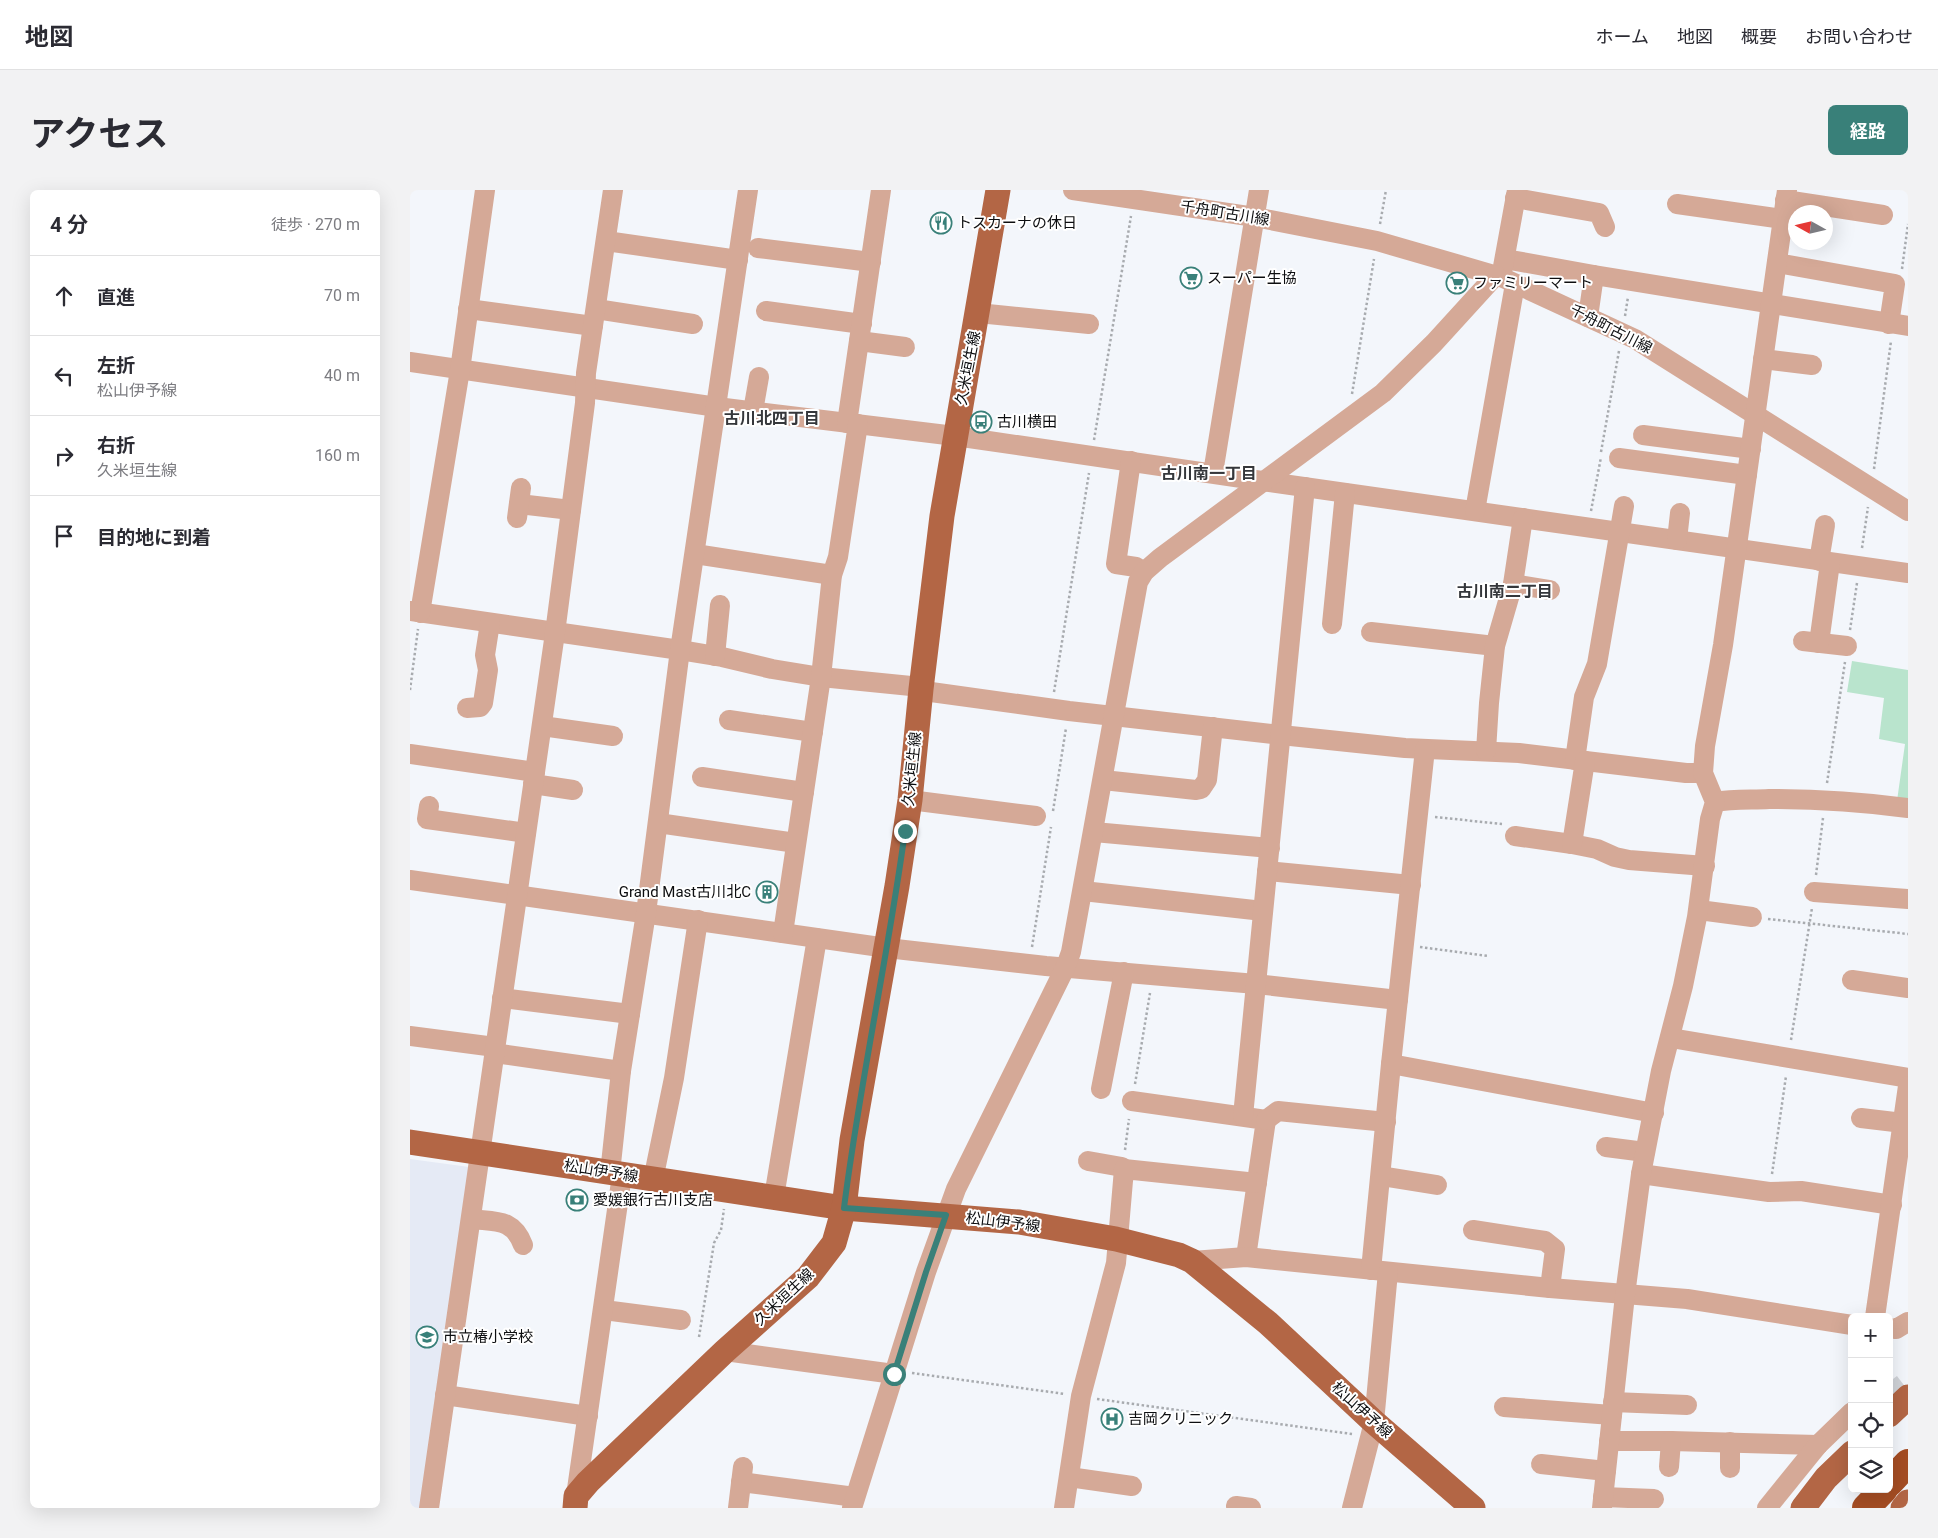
<!DOCTYPE html>
<html lang="ja">
<meta charset="utf-8">
<style>
:root{--surface:#fff;--page:#f2f2f3;--text:#2b2b33;--muted:#7c7c81;--line:#e1e1e2;--accent:#398079}
body{margin:0;font-family:Roboto,"Noto Sans JP",sans-serif;background:var(--page);color:var(--text)}
.controls{position:absolute;right:15px;bottom:15px;display:grid;overflow:hidden;border-radius:8px;box-shadow:0 5px 20px #0002}
.controls button{width:45px;height:45px;display:grid;place-items:center;padding:0;border:0;border-bottom:1px solid var(--line);background:var(--surface);color:var(--text);font:25px sans-serif}
.compass{position:absolute;left:1378px;top:15px;width:45px;height:45px;border-radius:50%;background:var(--surface);box-shadow:0 5px 20px #0002;rotate:278deg}
.stop{position:absolute;width:15px;height:15px;margin:-11px;border:4px solid #398079;border-radius:50%;background:#fff}
.stop.end{background:#398079;border-color:#fff;box-shadow:0 1px 5px #0008}
.list{margin:0;padding:0;list-style:none}
h2{display:flex;justify-content:space-between;align-items:center;height:65px;margin:0;padding:0 20px;font-size:21px}
h2 small{font-size:16px;font-weight:400;color:var(--muted)}
.list li{display:grid;grid-template-columns:32px 1fr auto;gap:15px;align-items:center;box-sizing:border-box;height:80px;padding:0 20px;border-top:1px solid var(--line)}
.list b{display:block;font-size:19px;white-space:nowrap}
.list p{margin:0;font-size:16px;white-space:nowrap;color:var(--muted)}
.list em{font-size:16px;font-style:normal;color:var(--muted)}
.icon{flex:none;width:28px;height:28px;fill:none;stroke:currentColor;stroke-width:2;stroke-linecap:round;stroke-linejoin:round}
.map{position:relative;flex:none;width:1498px;height:1318px;overflow:hidden;border-radius:8px}
header{display:flex;align-items:center;gap:30px;box-sizing:border-box;height:70px;padding:0 25px;background:var(--surface);border-bottom:1px solid var(--line)}
header strong{font-size:24px}
nav{display:flex;gap:28px;margin-inline-start:auto;font-size:18px}
.intro{display:flex;align-items:center;justify-content:space-between;box-sizing:border-box;height:120px;padding:0 30px}
h1{margin:0;font-size:35px}
.button{padding:12px 22px;border-radius:8px;background:var(--accent);color:#fff;font-size:18px;font-weight:700}
main{display:flex;gap:30px;padding:0 30px}
aside{flex:1;background:var(--surface);border-radius:8px;box-shadow:0 5px 20px #0002}
.map>svg:first-child{display:block}
</style>
<header>
<strong>地図</strong>
<nav><a>ホーム</a><a>地図</a><a>概要</a><a>お問い合わせ</a></nav>
</header>
<div class="intro"><h1>アクセス</h1><a class="button">経路</a></div>
<main>
<aside>
<h2>4 分<small>徒歩 · 270 m</small></h2>
<ul class="list">
<li><svg class="icon" aria-label="ahead" viewBox="0 0 24 24"><path d="M12 20V5M6 11l6-6 6 6"/></svg><div><b>直進</b></div><em>70 m</em></li>
<li><svg class="icon" aria-label="left" viewBox="0 0 24 24"><path d="M17 20v-9H6M10 6l-5 5 5 5"/></svg><div><b>左折</b><p>松山伊予線</p></div><em>40 m</em></li>
<li><svg class="icon" aria-label="right" viewBox="0 0 24 24"><path d="M7 20v-9h11M14 6l5 5-5 5"/></svg><div><b>右折</b><p>久米垣生線</p></div><em>160 m</em></li>
<li><svg class="icon" aria-label="arrive" viewBox="0 0 24 24"><path d="M6 21V4h12l-3 4 3 4H6"/></svg><div><b>目的地に到着</b></div></li>
</ul>
</aside>
<div class="map">
<svg width="1498" height="1318" viewBox="0 0 1498 1318">
<rect width="100%" height="100%" fill="#f3f6fb"/>
<polygon fill="#e5eaf5" points="0,969 59,977 11,1318 0,1318"/>
<polygon fill="#b9e4cd" points="1442,471 1498,480 1498,613 1487,611 1495,554 1469,549 1474,508 1437,502"/>
<g fill="none" stroke-linecap="round" stroke-linejoin="round">
<polyline stroke="#d0d3d8" stroke-width="20" stroke-dasharray="20 10" stroke-linecap="butt" points="1479,1192 1498,1217"/>
<g stroke="#a8abaf" stroke-width="2.5" stroke-dasharray="2.5 2.5" stroke-linecap="butt">
<polyline points="970,34 976,0"/>
<polyline points="1492,79 1498,34"/>
<polyline points="1215,126 1218,107"/>
<polyline points="942,204 964,69"/>
<polyline points="684,250 721,26"/>
<polyline points="1191,262 1209,161"/>
<polyline points="1464,279 1481,151"/>
<polyline points="1181,321 1191,267"/>
<polyline points="1452,358 1458,317"/>
<polyline points="1440,440 1447,393"/>
<polyline points="0,500 8,439"/>
<polyline points="644,502 679,283"/>
<polyline points="1417,593 1435,472"/>
<polyline points="643,621 656,538"/>
<polyline points="1025,627 1092,634"/>
<polyline points="1406,685 1413,628"/>
<polyline points="1358,729 1498,744"/>
<polyline points="622,757 641,637"/>
<polyline points="1010,757 1078,766"/>
<polyline points="1381,850 1402,718"/>
<polyline points="725,894 740,803"/>
<polyline points="715,960 719,929"/>
<polyline points="1362,984 1376,886"/>
<polyline points="289,1147 304,1053 311,1040 314,1019"/>
<polyline points="502,1183 655,1204"/>
<polyline points="687,1209 942,1244"/>
</g>
<g stroke="#d5a997" stroke-width="20">
<polyline points="663,0 845,27 967,51 1091,87 1225,149 1498,321"/>
<polyline points="1105,8 1189,23 1195,37"/>
<polyline points="1375,10 1473,25"/>
<polyline points="1267,14 1373,29"/>
<polyline points="196,51 328,70"/>
<polyline points="348,58 461,72"/>
<polyline points="1095,69 1184,85"/>
<polyline points="1367,73 1485,94 1479,134"/>
<polyline points="1092,82 1107,0"/>
<polyline points="58,119 183,136"/>
<polyline points="186,119 283,134"/>
<polyline points="356,121 452,134"/>
<polyline points="568,123 679,134"/>
<polyline points="1178,127 1184,85 1498,136"/>
<polyline points="449,151 495,157"/>
<polyline points="1353,169 1402,175"/>
<polyline points="0,172 307,217 545,246 852,291 1498,383"/>
<polyline points="343,221 349,187"/>
<polyline points="437,233 471,0"/>
<polyline points="1233,245 1341,259"/>
<polyline points="1209,268 1337,285"/>
<polyline points="721,271 706,374 726,377 734,382"/>
<polyline points="803,283 849,0"/>
<polyline points="109,314 161,320"/>
<polyline points="1065,321 1105,94"/>
<polyline points="107,328 111,298"/>
<polyline points="1267,350 1270,323"/>
<polyline points="285,364 422,385"/>
<polyline points="1409,371 1415,335"/>
<polyline points="1103,394 1140,400"/>
<polyline points="0,421 270,460 312,467 362,479 411,487 501,496 521,502 659,521 871,545 995,558 1109,563 1276,583 1293,583"/>
<polyline points="10,423 50,180 75,0"/>
<polyline points="922,434 935,303"/>
<polyline points="961,442 1085,456"/>
<polyline points="1393,451 1437,456"/>
<polyline points="1409,453 1420,373"/>
<polyline points="305,466 310,415"/>
<polyline points="57,518 70,517 73,513 78,480 75,465 80,433"/>
<polyline points="319,530 403,542"/>
<polyline points="132,536 203,546"/>
<polyline points="1076,561 1079,513 1085,456 1103,394 1113,328"/>
<polyline points="0,564 125,582"/>
<polyline points="1165,570 1174,507 1187,474 1214,316"/>
<polyline points="292,587 394,602"/>
<polyline points="693,590 786,600 791,599 797,590 803,537"/>
<polyline points="123,594 163,600"/>
<polyline points="500,610 626,626"/>
<path d="M1305 612C1323 609 1341 610 1359 609 1406 609 1452 612 1498 618"/>
<polyline points="19,616 17,629 116,643"/>
<polyline points="248,633 386,653"/>
<polyline points="684,642 860,658"/>
<polyline points="1105,646 1162,654 1187,659 1205,667 1219,670 1295,676"/>
<polyline points="1162,654 1175,571"/>
<polyline points="857,681 1001,695"/>
<polyline points="0,690 477,758 636,776 846,794 988,810"/>
<polyline points="673,701 853,721"/>
<polyline points="1404,702 1498,709"/>
<polyline points="1289,720 1342,727"/>
<polyline points="373,743 411,487 422,385 428,367 448,234"/>
<polyline points="1442,790 1498,798"/>
<polyline points="92,808 220,824"/>
<polyline points="0,846 85,857"/>
<polyline points="1261,848 1498,888"/>
<polyline points="84,863 211,881"/>
<polyline points="981,874 1244,923"/>
<polyline points="691,899 714,782"/>
<polyline points="722,911 856,930 836,1067"/>
<polyline points="833,926 895,297"/>
<polyline points="1451,928 1493,933"/>
<polyline points="856,930 868,921 976,932"/>
<polyline points="1196,957 1235,962"/>
<polyline points="678,971 712,977 714,979"/>
<polyline points="200,983 211,881 236,723 270,460 338,0"/>
<polyline points="1231,984 1359,1002 1391,1001 1482,1015"/>
<polyline points="971,986 1027,995"/>
<polyline points="243,990 264,888 288,730"/>
<polyline points="364,1007 407,748"/>
<path d="M61 1029C86 1032 103 1028 113 1055"/>
<polyline points="1063,1040 1135,1051 1145,1059 1140,1098"/>
<polyline points="782,1071 836,1067 1140,1098 1277,1109 1442,1135"/>
<polyline points="961,1080 981,874 1015,559"/>
<polyline points="194,1120 271,1130"/>
<polyline points="1465,1127 1498,896"/>
<polyline points="1479,1138 1486,1139 1498,1132"/>
<polyline points="315,1161 484,1184"/>
<polyline points="35,1205 178,1226"/>
<polyline points="1203,1212 1277,1215"/>
<polyline points="1094,1217 1202,1225"/>
<polyline points="1199,1251 1261,1251 1408,1255 1442,1222"/>
<polyline points="1131,1274 1196,1281"/>
<polyline points="1259,1277 1261,1251"/>
<polyline points="1320,1278 1320,1252"/>
<polyline points="659,1287 722,1296"/>
<polyline points="331,1292 445,1307"/>
<polyline points="166,1306 212,985"/>
<polyline points="1193,1307 1244,1309"/>
<polyline points="826,1316 841,1318"/>
<polyline points="19,1318 145,443 175,213 176,183 203,0"/>
<polyline points="328,1318 333,1277"/>
<polyline points="442,1318 516,1082 546,999 656,776 661,762 728,392 734,382 750,368 973,203 1024,153 1086,85"/>
<polyline points="654,1318 671,1206 706,1073 714,979 847,993"/>
<polyline points="942,1318 964,1232 978,1082"/>
<polyline points="1192,1318 1215,1105 1231,984 1251,881 1273,796 1287,727 1300,629 1305,612 1293,583 1295,556 1313,455 1377,0"/>
<polyline points="1357,1318 1408,1255"/>
</g>
<g stroke="#b36645" stroke-width="25">
<polyline points="0,952 434,1018 609,1032 706,1049 769,1065 782,1071 858,1133 964,1232 1063,1318"/>
<polyline points="1479,1225 1498,1207"/>
<polyline points="165,1318 166,1306 178,1292 315,1161 398,1087 424,1053 434,1018 442,950 487,696 500,610 511,499 532,326 588,0"/>
<polyline points="1393,1318 1416,1288 1442,1263"/>
<polyline points="1493,1318 1498,1312"/>
</g>
<g stroke="#a54d23" stroke-width="28">
<polyline points="1479,1293 1498,1273"/>
<polyline points="1456,1318 1474,1299"/>
</g>
</g>
<g fill="none" stroke-linecap="round" stroke-linejoin="round">
<path stroke="#398079" stroke-width="6" d="M484 1184 516 1082 536 1025 434 1018C450 891 478 767 495 641"/>
</g>
<defs>
<g id="restaurant-ring" transform="scale(1.125)"><circle r="9.5" fill="#fff" stroke="#398079" stroke-width="1.5"/><path d="M-5-6h1v4h1v-4h1v4h1v-4h1v5L-1.5 .5V6h-2V.5L-5-1ZM5-6V6H3V1.5H1.5Q1.5-4 5-6Z" fill="#398079"/></g>
<g id="supermarket-ring" transform="scale(1.125)"><circle r="9.5" fill="#fff" stroke="#398079" stroke-width="1.5"/><path d="M-6-5.5h2.5l.6 2H6L4.5 2H-2.5L-4.4-4H-6ZM-1.5 3.2a1.3 1.3 0 1 0 .1 0ZM3 3.2a1.3 1.3 0 1 0 .1 0Z" fill="#398079"/></g>
<g id="bus-ring" transform="scale(1.125)"><circle r="9.5" fill="#fff" stroke="#398079" stroke-width="1.5"/><path d="M-5-6H5V4H4V6H2V4H-2V6H-4V4H-5ZM-3.5-4V0h7V-4ZM-3.5 1.2v1.5H-2V1.2ZM2 1.2v1.5H3.5V1.2Z" fill="#398079"/></g>
<g id="building-ring" transform="scale(1.125)"><circle r="9.5" fill="#fff" stroke="#398079" stroke-width="1.5"/><path d="M-4-6H4V6H1V3H-1V6H-4ZM-2.5-4.3h1.7v1.8h-1.7ZM.8-4.3h1.7v1.8H.8ZM-2.5-1h1.7V.8h-1.7ZM.8-1h1.7V.8H.8Z" fill="#398079"/></g>
<g id="bank-ring" transform="scale(1.125)"><circle r="9.5" fill="#fff" stroke="#398079" stroke-width="1.5"/><path d="M-6-4H6V4H-6ZM0-2.3a2.3 2.3 0 1 0 0 4.6a2.3 2.3 0 1 0 0-4.6Z" fill="#398079"/></g>
<g id="school-ring" transform="scale(1.125)"><circle r="9.5" fill="#fff" stroke="#398079" stroke-width="1.5"/><path d="M0-5L7-2L0 1L-7-2ZM-4 1L0 2.5L4 1V4Q0 6-4 4Z" fill="#398079"/></g>
<g id="hospital-ring" transform="scale(1.125)"><circle r="9.5" fill="#fff" stroke="#398079" stroke-width="1.5"/><path d="M-5-5h3v3.5h4V-5h3V5h-3V1.5h-4V5h-3Z" fill="#398079"/></g>
</defs>
<g fill-rule="evenodd">
<use href="#restaurant-ring" x="531" y="33"/>
<use href="#supermarket-ring" x="781" y="88"/>
<use href="#supermarket-ring" x="1047" y="93"/>
<use href="#bus-ring" x="571" y="232"/>
<use href="#building-ring" x="357" y="702"/>
<use href="#bank-ring" x="167" y="1010"/>
<use href="#school-ring" x="17" y="1147"/>
<use href="#hospital-ring" x="702" y="1229"/>
</g>
<g text-anchor="middle" stroke-width="4" stroke-linejoin="round" paint-order="stroke">
<g font-size="15" fill="#0d0e10" stroke="#fff">
<text transform="translate(815 23) rotate(9)" y="5">千舟町古川線</text>
<text transform="translate(1201 139) rotate(27)" y="5">千舟町古川線</text>
<text transform="translate(558 178) rotate(-79)" y="5">久米垣生線</text>
<text transform="translate(502 579) rotate(-84)" y="5">久米垣生線</text>
<text transform="translate(191 981) rotate(9)" y="5">松山伊予線</text>
<text transform="translate(593 1032) rotate(7)" y="5">松山伊予線</text>
<text transform="translate(374 1107) rotate(-43)" y="5">久米垣生線</text>
<text transform="translate(952 1220) rotate(42)" y="5">松山伊予線</text>
</g>
<g font-size="15" fill="#0d0e10" stroke="#fff" text-anchor="start">
<text x="547" y="38">トスカーナの休日</text>
<text x="797" y="93">スーパー生協</text>
<text x="1063" y="98">ファミリーマート</text>
<text x="587" y="237">古川横田</text>
<text x="341" y="707" text-anchor="end">Grand Mast古川北C</text>
<text x="183" y="1015">愛媛銀行古川支店</text>
<text x="33" y="1152">市立椿小学校</text>
<text x="718" y="1234">吉岡クリニック</text>
</g>
<g font-size="16" font-weight="bold" fill="#35373b" stroke="#fff">
<text x="362" y="234">古川北四丁目</text>
<text x="799" y="289">古川南一丁目</text>
<text x="1095" y="407">古川南二丁目</text>
</g>
</g>
</svg>
<div class="controls">
<button>+</button>
<button>−</button>
<button><svg class="icon" aria-label="locate" viewBox="0 0 24 24"><circle cx="12" cy="12" r="6"/><path d="M12 2v4M12 18v4M2 12h4M18 12h4"/></svg></button>
<button><svg class="icon" aria-label="layers" viewBox="0 0 24 24"><path d="M12 4l9 5-9 5-9-5zM3 14l9 5 9-5"/></svg></button>
</div>
<svg class="compass" viewBox="-18 -18 36 36"><path d="M0-13l5 13h-10z" fill="#e53935"/><path d="M0 13l5-13h-10z" fill="#7c7c81"/></svg>
<div class="stop" style="left:484px;top:1184px"></div>
<div class="stop end" style="left:495px;top:641px"></div>
</div>
</main>
